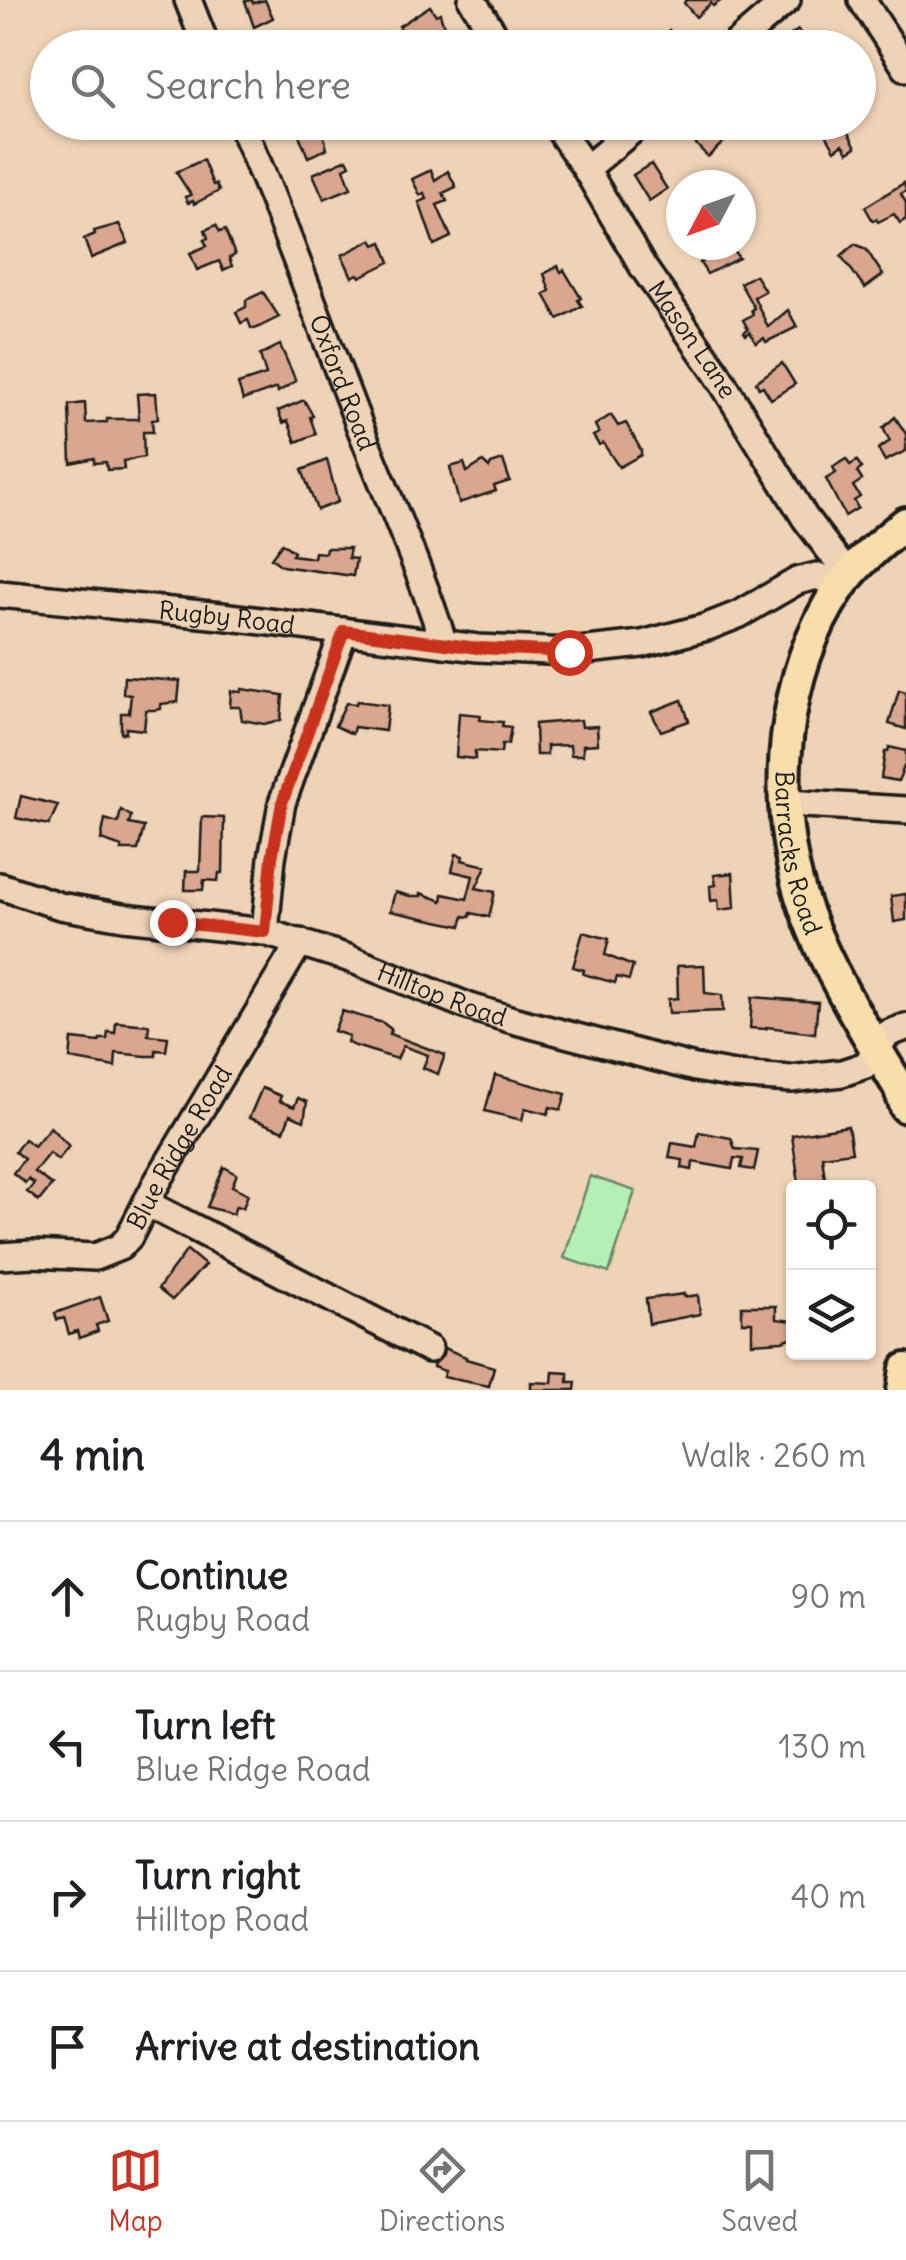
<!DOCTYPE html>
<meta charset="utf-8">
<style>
:root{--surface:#fff;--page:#f2f2f2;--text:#202124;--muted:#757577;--line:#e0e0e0;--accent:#c8321e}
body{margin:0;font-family:Delius,sans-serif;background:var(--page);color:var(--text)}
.controls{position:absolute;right:30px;bottom:30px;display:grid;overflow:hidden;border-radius:10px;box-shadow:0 2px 8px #0004}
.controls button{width:90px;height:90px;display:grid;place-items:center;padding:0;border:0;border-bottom:2px solid var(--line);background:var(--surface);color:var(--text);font:50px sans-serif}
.compass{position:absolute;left:666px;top:170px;width:90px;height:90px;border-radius:50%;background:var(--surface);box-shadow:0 2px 8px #0004;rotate:229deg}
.stop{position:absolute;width:30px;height:30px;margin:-22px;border:8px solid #c8321e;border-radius:50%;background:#fff}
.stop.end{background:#c8321e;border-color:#fff;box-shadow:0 2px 10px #0008}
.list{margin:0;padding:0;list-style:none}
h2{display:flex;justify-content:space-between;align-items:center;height:130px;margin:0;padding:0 40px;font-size:42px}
h2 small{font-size:32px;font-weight:400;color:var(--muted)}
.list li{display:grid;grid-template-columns:65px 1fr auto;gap:30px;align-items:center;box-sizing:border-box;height:150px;padding:0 40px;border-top:2px solid var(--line)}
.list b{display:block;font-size:38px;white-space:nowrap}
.list p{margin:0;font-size:32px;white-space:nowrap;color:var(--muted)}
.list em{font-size:32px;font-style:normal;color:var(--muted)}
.icon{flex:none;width:55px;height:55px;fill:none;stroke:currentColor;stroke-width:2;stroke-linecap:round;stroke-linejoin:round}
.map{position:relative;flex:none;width:906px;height:1390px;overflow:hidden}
.search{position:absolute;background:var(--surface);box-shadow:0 2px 8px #0004;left:30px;right:30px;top:30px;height:110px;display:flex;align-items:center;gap:25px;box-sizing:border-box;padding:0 35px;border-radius:55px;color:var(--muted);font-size:38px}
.sheet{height:730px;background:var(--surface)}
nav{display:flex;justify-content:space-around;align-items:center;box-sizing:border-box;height:140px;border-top:2px solid var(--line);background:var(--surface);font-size:28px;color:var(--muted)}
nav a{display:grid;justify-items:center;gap:5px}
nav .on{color:var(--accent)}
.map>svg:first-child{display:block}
</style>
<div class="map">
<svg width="906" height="1390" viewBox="0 0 906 1390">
<rect width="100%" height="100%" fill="#efd3b6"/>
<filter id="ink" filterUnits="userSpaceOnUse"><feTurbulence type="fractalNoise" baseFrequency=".01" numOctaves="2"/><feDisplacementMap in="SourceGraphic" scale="20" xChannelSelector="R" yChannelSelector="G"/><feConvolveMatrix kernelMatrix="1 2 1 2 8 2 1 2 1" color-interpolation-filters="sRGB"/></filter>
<g filter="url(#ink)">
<polygon fill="#b4f0b6" stroke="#688669" stroke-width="2.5" points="590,1176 635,1191 609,1273 564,1258"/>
<g fill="#daa78e" stroke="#1c1c1c" stroke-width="2.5">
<polygon points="252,0 253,3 265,0 273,18 254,27 245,1"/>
<polygon points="686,0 722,0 713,6 711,3 696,17 684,3"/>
<polygon points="430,6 436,15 440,13 444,27 428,38 423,32 409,41 399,26"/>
<polygon points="669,30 682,48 637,45 647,36 656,45"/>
<polygon points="798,30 810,48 777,48 776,46"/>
<polygon points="295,34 300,46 262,48 262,47"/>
<polygon points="316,122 319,130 322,128 327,149 308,157 297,130"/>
<polygon points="718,122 730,136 708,157 695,143"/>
<polygon points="819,122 842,122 856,147 848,152 843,144 835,150"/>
<polygon points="347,159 350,165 344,168 351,188 324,199 313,174"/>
<polygon points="203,160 213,185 216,184 219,191 194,204 193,201 188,203 185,197 191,195 176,172"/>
<polygon points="651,164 667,189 649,201 633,175"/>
<polygon points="431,170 435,180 448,171 456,187 443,193 447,201 437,205 451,237 434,245 419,202 427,199 424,193 420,195 412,179"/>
<polygon points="904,183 906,191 901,194 906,203 906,219 900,223 894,214 878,222 876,219 873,221 865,207"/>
<polygon points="119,224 128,243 91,258 84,239 95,234 94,231"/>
<polygon points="216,225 220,232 225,230 235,255 229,258 232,266 223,270 219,261 197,270 190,253 207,246 204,240 208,238 205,230"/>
<polygon points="372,240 375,245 382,242 390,262 360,277 358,274 352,277 342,255"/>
<polygon points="855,244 866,249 883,275 865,288 841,256"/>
<polygon points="716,245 738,245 733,250 739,258 707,274 700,263 708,258 704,252"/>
<polygon points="558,266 561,272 564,270 581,298 578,300 582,306 558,319 544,294 550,291 544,274"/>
<polygon points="755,275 765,291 754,297 768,327 788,310 797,327 766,342 764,338 756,343 750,332 746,335 744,332 748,329 743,320 753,314 751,310 754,308 740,283"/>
<polygon points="263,292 279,317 255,329 251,328 248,320 241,323 236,312 246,307 246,300"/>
<polygon points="280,345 296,381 278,392 277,388 243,400 238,384 266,375 260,355"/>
<polygon points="782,363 795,384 771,399 763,386 759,388 756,382"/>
<polygon points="156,393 158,419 152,420 153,432 143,432 144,457 123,461 124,469 107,470 106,462 94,463 94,458 71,463 69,405 85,403 86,423 107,422 107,419 139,419 137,394"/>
<polygon points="304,400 313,416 310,417 316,434 296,442 288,421 283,423 278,411"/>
<polygon points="611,415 618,426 626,423 641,450 641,455 619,467 603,443 599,445 593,436 599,433 595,425"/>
<polygon points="895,417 906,434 906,451 885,461 878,449 890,441 883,428"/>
<polygon points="846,459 850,465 857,461 862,468 857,472 862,480 853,486 860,497 854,501 858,508 845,516 826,479 836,473 833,467"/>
<polygon points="327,460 338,502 317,510 302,470"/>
<polygon points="503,460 510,481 494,486 496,491 459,503 450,467 464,463 467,472 483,462 489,468 491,464"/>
<polygon points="282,543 294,552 292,555 314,558 315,552 325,553 326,548 350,548 348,558 356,559 353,576 282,566 271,558"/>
<polygon points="124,677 180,681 178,702 161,704 161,709 155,710 146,710 144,730 126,728 126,733 121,733 121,713 129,713 131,695 123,694"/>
<polygon points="242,689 283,695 281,720 264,724 242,720 240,707 230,707 231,691 241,692"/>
<polygon points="899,690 906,692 906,729 889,724"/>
<polygon points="682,700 689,721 661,731 651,712"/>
<polygon points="357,701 388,705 385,731 354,727 352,734 335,726 346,703 356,704"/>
<polygon points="459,713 481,715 480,720 503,722 502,726 511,727 508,744 502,744 501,753 475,751 475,759 456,757"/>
<polygon points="581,720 582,727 597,726 598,744 583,745 583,755 571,755 570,745 547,746 547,755 536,755 535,724"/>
<polygon points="889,747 906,751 906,762 898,781 881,778 885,752 888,752"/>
<polygon points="21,796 58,805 49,825 16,818"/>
<polygon points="121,810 131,816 129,824 144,827 138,850 121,850 122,847 101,840 105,819 118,823"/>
<polygon points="202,817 224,818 223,873 219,873 218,881 204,880 203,890 185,890 186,871 200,871"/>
<polygon points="456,854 463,856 462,860 486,866 476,888 495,892 489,917 471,913 470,917 464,916 461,926 390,911 395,892 410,896 421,896 421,893 442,901 443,894 467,899 473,876 452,871"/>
<polygon points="733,873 735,908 719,910 718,900 711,901 710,886 716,885 714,875"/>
<polygon points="906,894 906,920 894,922 891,896"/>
<polygon points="583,932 609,939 605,955 633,966 629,980 617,977 615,983 583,974 584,970 573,967"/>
<polygon points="704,965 705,993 722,995 723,1011 669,1013 668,999 678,998 677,966"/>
<polygon points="752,997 818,1002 815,1033 767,1027 766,1029 750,1028"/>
<polygon points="342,1011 383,1023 391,1029 390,1034 445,1055 438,1074 423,1068 428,1055 403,1046 397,1059 352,1045 347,1042 349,1036 334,1031"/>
<polygon points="116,1022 149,1025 148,1035 168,1037 166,1051 156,1050 156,1056 146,1056 116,1053 115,1067 70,1059 72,1039 99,1042 100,1039 107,1039 108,1032 115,1033"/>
<polygon points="495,1075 566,1094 561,1110 550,1107 548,1114 525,1108 522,1120 485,1111"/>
<polygon points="262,1088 281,1096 279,1101 294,1107 298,1098 307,1102 304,1121 290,1115 284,1131 249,1118"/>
<polygon points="848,1126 852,1152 822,1156 825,1179 799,1183 792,1135"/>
<polygon points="50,1127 69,1146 58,1160 49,1153 34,1172 52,1185 39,1201 27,1192 34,1184 28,1179 25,1183 13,1173 24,1159 15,1152 24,1139 34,1146"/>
<polygon points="699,1132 731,1138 735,1149 758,1151 754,1170 741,1168 743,1159 734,1158 732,1169 693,1162 692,1170 682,1168 683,1160 669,1158 672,1143 696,1147"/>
<polygon points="224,1167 237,1174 232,1186 248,1194 243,1208 236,1206 233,1214 207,1207"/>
<polygon points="187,1250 205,1265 172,1300 158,1289"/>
<polygon points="684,1294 684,1297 698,1295 700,1314 649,1324 646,1299"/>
<polygon points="100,1297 108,1321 96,1325 98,1331 79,1338 77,1331 69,1334 64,1318 57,1320 55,1313"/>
<polygon points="742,1306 776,1306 776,1319 794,1321 794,1337 782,1341 752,1343 752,1322 742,1322"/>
<polygon points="439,1346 466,1357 466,1359 494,1367 489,1386 443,1377 445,1371 433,1367"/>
<polygon points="553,1372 568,1373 568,1382 576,1382 575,1390 531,1390 531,1382 552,1383"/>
</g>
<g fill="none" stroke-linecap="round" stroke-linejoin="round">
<g stroke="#1c1c1c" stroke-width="32">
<g id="minor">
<polyline points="188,0 207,48"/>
<polyline points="472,0 503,48"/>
<polyline points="862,0 906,68"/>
<polyline points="731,48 787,0"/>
<path id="s1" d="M240 122C284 221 319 322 358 422 387 496 420 568 444 644"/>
<path id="s2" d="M554 122 586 169 643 267 716 372 805 518 849 576"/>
<polyline points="586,169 642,122"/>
<path id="s3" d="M0 594 221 616 478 648 569 652 642 644 707 627 740 614 797 581 817 576 840 586"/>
<polyline points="786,803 906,810"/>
<path id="s4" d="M0 886 60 906 123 917 265 932 348 958 470 1007 516 1021 695 1068 735 1075 791 1079 842 1073 866 1065 887 1034 906 1027"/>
<polyline points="265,932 272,858 282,803 344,631"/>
<polyline points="146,1203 429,1349"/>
<path id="s5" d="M0 1256 32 1254 95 1257 120 1247 129 1237 156 1184 300 942"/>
</g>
</g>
<g stroke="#1c1c1c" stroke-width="38">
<g id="major">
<path id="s6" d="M906 523C884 540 856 563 840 587 781 673 771 798 801 896 822 963 863 1027 899 1087L906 1107"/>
<polyline points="903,1390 906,1369"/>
</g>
</g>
<use href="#minor" stroke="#efd3b6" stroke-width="25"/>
<use href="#major" stroke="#f8deab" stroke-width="30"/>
</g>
</g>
<g fill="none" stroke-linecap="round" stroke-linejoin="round" filter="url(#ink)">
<polyline stroke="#c8321e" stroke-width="12" points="172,922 265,932 272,858 282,803 344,631 478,648 569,652"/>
</g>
<g text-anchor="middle" stroke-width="8" stroke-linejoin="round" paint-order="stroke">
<g font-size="25" fill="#1c1c1c" stroke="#efd3b6">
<text dy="9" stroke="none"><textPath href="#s2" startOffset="258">Mason Lane</textPath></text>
<text dy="9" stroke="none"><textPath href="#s1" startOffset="280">Oxford Road</textPath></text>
<text dy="9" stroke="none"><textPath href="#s3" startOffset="228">Rugby Road</textPath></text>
<text dy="9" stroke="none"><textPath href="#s6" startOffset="370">Barracks Road</textPath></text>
<text dy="9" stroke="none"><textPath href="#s4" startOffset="458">Hilltop Road</textPath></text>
<text dy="9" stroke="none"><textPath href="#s5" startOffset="238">Blue Ridge Road</textPath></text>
</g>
</g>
</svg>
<div class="controls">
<button><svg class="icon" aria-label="locate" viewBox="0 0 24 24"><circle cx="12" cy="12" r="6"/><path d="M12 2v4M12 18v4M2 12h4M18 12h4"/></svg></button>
<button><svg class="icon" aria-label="layers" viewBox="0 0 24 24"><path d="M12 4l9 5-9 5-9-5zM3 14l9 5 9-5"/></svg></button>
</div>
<svg class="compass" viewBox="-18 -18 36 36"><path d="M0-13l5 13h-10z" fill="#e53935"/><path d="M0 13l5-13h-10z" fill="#757577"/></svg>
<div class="stop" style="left:569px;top:652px"></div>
<div class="stop end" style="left:172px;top:922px"></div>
<div class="search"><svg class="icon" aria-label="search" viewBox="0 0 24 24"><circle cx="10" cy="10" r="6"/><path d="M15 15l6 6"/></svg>Search here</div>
</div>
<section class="sheet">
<h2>4 min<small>Walk · 260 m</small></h2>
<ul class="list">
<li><svg class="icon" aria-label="ahead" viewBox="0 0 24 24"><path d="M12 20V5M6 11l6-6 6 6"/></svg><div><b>Continue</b><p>Rugby Road</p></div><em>90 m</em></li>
<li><svg class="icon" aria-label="left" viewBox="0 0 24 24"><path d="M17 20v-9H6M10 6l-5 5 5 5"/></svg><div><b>Turn left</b><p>Blue Ridge Road</p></div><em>130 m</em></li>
<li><svg class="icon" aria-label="right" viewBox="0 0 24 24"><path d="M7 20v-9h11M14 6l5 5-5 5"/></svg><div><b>Turn right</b><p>Hilltop Road</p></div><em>40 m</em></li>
<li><svg class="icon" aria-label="arrive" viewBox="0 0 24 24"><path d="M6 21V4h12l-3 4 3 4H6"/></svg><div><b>Arrive at destination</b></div></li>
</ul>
</section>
<nav>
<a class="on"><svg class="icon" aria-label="map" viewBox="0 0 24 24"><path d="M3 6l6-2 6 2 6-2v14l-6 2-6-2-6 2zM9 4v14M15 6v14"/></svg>Map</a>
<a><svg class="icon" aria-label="directions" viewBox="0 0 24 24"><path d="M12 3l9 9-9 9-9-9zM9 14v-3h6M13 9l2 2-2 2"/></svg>Directions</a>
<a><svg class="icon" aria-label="saved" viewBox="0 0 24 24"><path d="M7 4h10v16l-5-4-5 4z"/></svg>Saved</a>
</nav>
